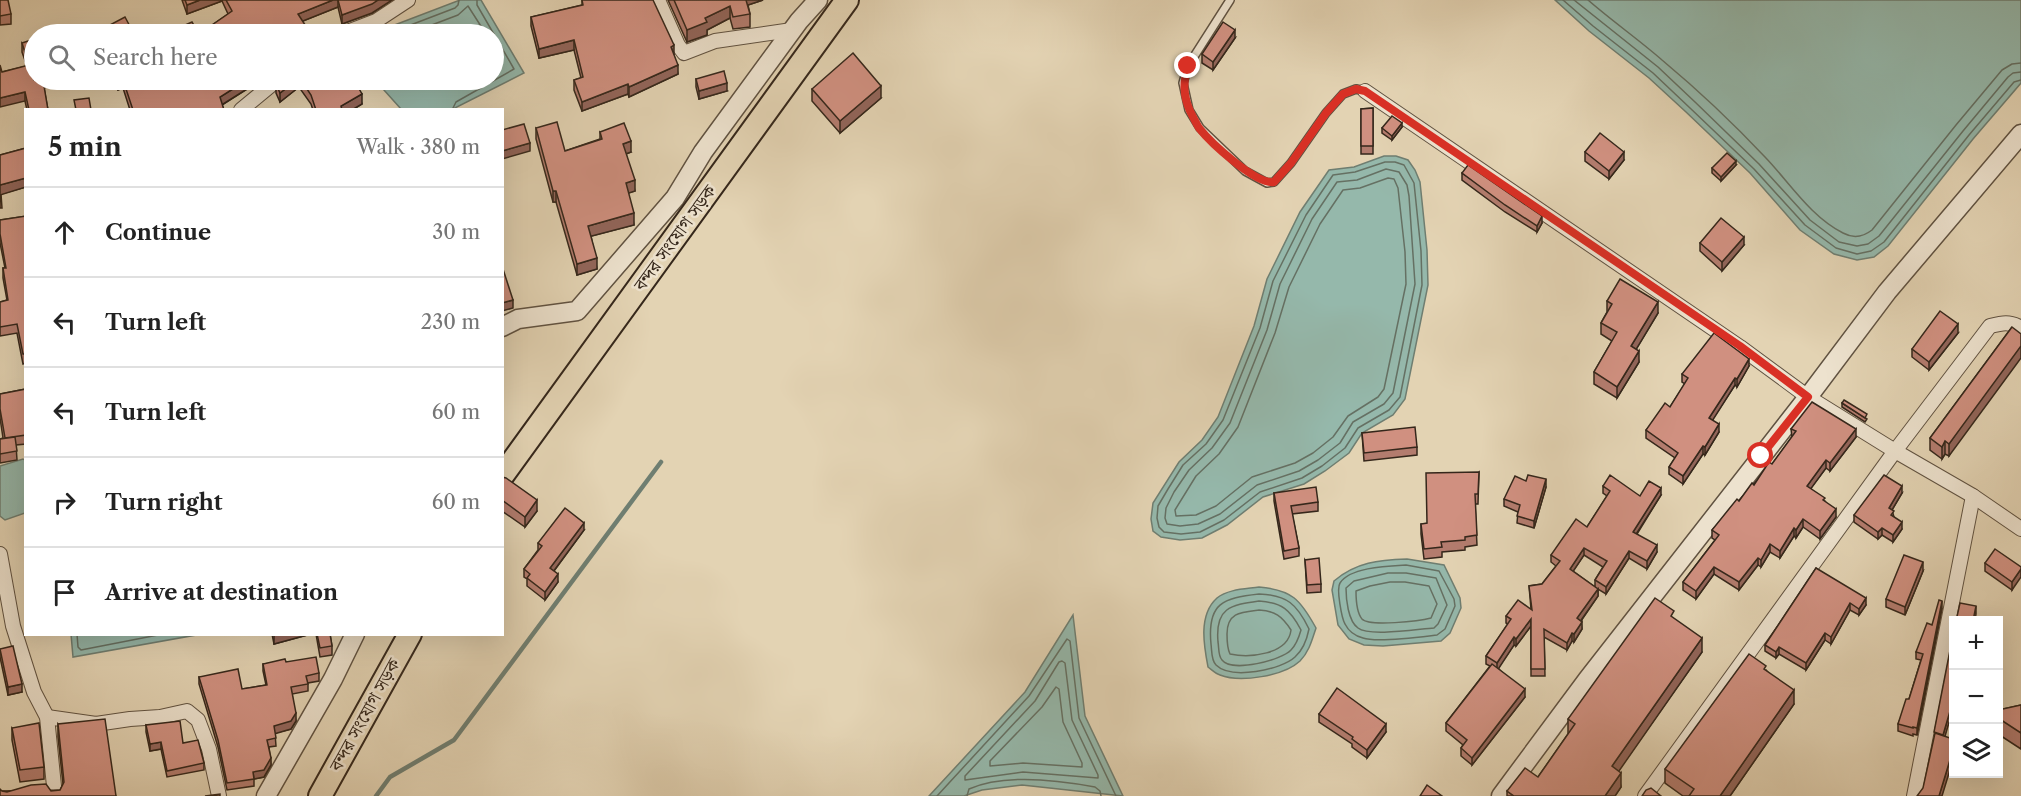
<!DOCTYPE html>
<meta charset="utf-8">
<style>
:root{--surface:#fff;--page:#f2f2f2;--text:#222;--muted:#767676;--line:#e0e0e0}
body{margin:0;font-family:"Libre Caslon Text","Noto Serif Bengali",serif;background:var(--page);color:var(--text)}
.controls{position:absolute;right:18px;bottom:18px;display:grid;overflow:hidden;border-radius:0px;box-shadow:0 6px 24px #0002}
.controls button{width:54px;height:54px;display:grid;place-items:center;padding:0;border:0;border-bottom:2px solid var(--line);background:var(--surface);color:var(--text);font:30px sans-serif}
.stop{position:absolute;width:18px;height:18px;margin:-14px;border:4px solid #d93025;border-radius:50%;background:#fff}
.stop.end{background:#d93025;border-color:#fff;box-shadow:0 2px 6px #0008}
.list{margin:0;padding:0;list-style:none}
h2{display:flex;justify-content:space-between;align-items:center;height:78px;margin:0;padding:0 24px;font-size:26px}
h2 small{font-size:20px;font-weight:400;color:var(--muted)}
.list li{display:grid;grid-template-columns:39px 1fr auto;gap:18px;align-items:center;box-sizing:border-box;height:90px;padding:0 24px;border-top:2px solid var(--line)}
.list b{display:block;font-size:22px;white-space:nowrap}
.list em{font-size:20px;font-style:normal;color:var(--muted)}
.icon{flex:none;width:33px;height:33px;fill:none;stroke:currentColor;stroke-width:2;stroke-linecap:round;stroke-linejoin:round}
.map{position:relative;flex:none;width:2021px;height:796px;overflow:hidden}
.search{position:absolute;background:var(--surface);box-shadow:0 6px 24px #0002;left:24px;top:24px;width:480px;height:66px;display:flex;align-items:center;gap:15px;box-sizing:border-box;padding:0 21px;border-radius:33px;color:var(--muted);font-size:22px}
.panel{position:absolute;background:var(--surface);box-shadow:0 6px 24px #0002;left:24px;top:108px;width:480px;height:528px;border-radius:0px}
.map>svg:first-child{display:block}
</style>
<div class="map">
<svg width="2021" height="796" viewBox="0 0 2021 796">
<rect width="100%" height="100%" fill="#e3d3b3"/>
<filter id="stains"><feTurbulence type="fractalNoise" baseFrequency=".00333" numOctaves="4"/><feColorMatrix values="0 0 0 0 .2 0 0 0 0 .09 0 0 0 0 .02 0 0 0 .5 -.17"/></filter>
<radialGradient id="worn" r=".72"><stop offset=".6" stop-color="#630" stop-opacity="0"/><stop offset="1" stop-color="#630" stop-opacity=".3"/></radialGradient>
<g fill="#95b8ab" stroke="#6f7e71" stroke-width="1.5">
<polygon points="460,0 481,0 524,73 453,109 401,109 375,80 494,80 494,34 371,34"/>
<polygon points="1555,0 2021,0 2021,83 1973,139 1888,246 1874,257 1857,260 1834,254 1800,230 1750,173 1686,112 1649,78 1589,31"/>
<polygon points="1384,156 1396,156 1408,160 1415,170 1420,182 1427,250 1428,285 1405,399 1393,415 1362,433 1349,453 1325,471 1304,484 1263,497 1227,525 1202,538 1180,540 1161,537 1153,531 1151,519 1153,503 1179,462 1202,440 1218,417 1254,326 1267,279 1300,212 1329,170 1354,167"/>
<polygon points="23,459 26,461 25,513 5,520 0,516 0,466"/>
<path d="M1407 559 1444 565 1460 598 1461 608 1450 633 1441 641 1383 646 1364 645 1349 639 1338 625 1332 590 1334 581C1356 562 1379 560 1407 559Z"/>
<path d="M1259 587C1292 590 1300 599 1316 628 1312 640 1309 652 1300 661 1284 676 1240 683 1220 675 1216 674 1212 670 1208 667 1204 646 1198 615 1217 598 1228 589 1246 589 1259 587Z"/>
<polygon points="1073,615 1085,716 1123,796 1022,785 982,790 964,796 929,796 1025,692"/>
<polygon points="71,634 196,634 196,635 73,657"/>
</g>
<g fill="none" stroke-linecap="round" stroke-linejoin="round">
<g stroke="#657063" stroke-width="1.5">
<polyline points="1563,0 1593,26 1653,73 1690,108 1754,169 1805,225 1836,248 1857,254 1871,251 1884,242 1969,135 2014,82 2021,80"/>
<polyline points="1574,0 1658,67 1695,102 1759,164 1810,220 1839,242 1857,246 1868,244 1879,236 1963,131 2008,77 2013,73 2021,72"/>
<path d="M1588 0C1612 21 1638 39 1662 60 1698 90 1733 123 1765 157 1790 183 1810 216 1843 233 1854 239 1863 237 1872 230L1956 125 2002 70 2012 64 2021 63"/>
<polyline points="387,34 455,8 458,5 459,0"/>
<polyline points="408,34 458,15 468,6 486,34"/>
<polyline points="452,110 456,102 514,69 477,5 477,0"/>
<polygon points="1385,162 1395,162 1404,165 1414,183 1421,251 1422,285 1400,397 1389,410 1358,428 1345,448 1322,466 1302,478 1260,492 1224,520 1200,532 1181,534 1164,532 1159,527 1157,518 1158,506 1168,489 1183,465 1206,444 1223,420 1260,328 1273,281 1306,215 1333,175 1355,172"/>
<polygon points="1386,169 1399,172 1407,185 1409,196 1415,284 1393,393 1384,404 1353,422 1340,443 1318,460 1299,471 1257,485 1220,514 1198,524 1180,526 1167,524 1165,518 1166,508 1174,492 1189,470 1212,448 1230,423 1267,330 1280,284 1312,219 1337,182 1357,180"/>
<polygon points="1388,178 1394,179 1398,188 1405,252 1406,284 1384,389 1378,397 1348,416 1333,437 1313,453 1295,463 1252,477 1216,506 1196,515 1176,516 1175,510 1196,476 1219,454 1238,427 1275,333 1289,287 1320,224 1343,190 1360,188"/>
<path d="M1406 565 1439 571 1454 599 1455 606 1445 629 1437 635C1420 637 1377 643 1363 638 1355 636 1349 632 1345 624 1342 619 1336 589 1340 583 1350 567 1389 566 1406 565Z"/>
<path d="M1388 573H1406L1436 578 1447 605 1438 624 1434 628C1418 629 1369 637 1358 628 1348 621 1346 599 1346 588L1354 581Z"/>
<path d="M1390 582H1405L1429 586 1437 604 1431 618C1420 621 1369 627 1362 619 1357 613 1356 599 1356 591L1370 586Z"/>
<path d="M1259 594C1287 595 1297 604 1309 629 1307 639 1303 650 1295 657 1281 670 1231 680 1216 665 1211 660 1212 651 1211 644 1207 603 1223 598 1259 594Z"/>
<path d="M1259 601C1282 603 1290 609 1301 630 1299 637 1297 644 1291 650 1282 660 1232 673 1222 660 1218 656 1219 647 1218 642 1215 608 1230 605 1259 601Z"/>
<path d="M1259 610C1275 611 1282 616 1291 630 1288 655 1249 658 1230 654 1227 648 1227 640 1227 634 1227 612 1242 612 1259 610Z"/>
<polyline points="77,634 78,647 81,650 163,634"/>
<polygon points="1062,661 1065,663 1072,720 1098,775 1098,778 1023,772 965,780 965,776 1035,701 1059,662"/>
<polygon points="1056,687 1059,689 1063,722 1082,763 1082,767 1023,763 990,766 990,761 1042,707"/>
<polyline points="937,796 1029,696 1067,639 1070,641 1079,718 1116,796"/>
<path d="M967 796 969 789C1005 773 1058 780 1095 787L1100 791 1101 796"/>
</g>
<polyline stroke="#6f7e71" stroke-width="4.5" points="376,796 390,777 454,740 661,462"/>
<g stroke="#605241" stroke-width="10">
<polyline id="service" points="1230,0 1188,66 1183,83 1189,110 1200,128 1245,171 1267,183 1274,182 1291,163 1326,113 1343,94 1356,89 1365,91"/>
</g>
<g stroke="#605241" stroke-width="16">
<g id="minor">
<polyline points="658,0 678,45 684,53 715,41 792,30"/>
<polyline points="342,34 376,21 408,0"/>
<polyline points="1365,91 1740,347 1808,397 1895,451 1973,496 2021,529"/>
<polyline points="241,110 277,80"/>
<polyline points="0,554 13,626 34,692 47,717 55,796"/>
<polyline points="47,717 96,724 130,719 160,717 187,711 198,720 209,749 219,796"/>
<path d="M1645 796 1895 451 1990 326C2002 323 2010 321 2021 328"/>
<polyline points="1914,796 1973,496"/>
</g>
</g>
<g stroke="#605241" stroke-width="21">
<g id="tertiary">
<polyline points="502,327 518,319 577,311 675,198 703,152 799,21 818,0"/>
<polyline points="266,796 333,679 355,634"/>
<polyline points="1501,796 1587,680 1808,397 1887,292 2021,134"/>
</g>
</g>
<g stroke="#35271b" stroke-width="26">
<g id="trunk">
<polyline points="502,476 847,0"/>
<polyline points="320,796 410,634"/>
</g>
</g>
<use href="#service" stroke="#ede2ce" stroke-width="7"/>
<use href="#minor" stroke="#ede2ce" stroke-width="14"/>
<use href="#tertiary" stroke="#ede2ce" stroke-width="18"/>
<use href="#trunk" stroke="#e3d3b3" stroke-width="22"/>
</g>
<g fill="#b37c6e" stroke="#35271b" stroke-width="1.5" fill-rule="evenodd">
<polygon points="0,0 11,14 11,24 0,25"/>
<polygon points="182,0 392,0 372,13 342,24 338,7 303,21 199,34 228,14 222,1 187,14"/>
<polygon points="582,0 674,55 678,74 629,97 628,94 582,111 574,90 574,80 581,78 574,50 539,58 531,26 531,17 582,5"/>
<polygon points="668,0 763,0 748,5 750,14 750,27 733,29 730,18 707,30 707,35 687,42"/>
<polygon points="1235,38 1213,70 1202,63 1202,54"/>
<polygon points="22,43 57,80 57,83 44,88 48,110 27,110 25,101 2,72 27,66 22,52"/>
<polygon points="696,79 727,91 699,99 696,87"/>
<polygon points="115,80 247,80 247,89 222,105 224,110 130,110 123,88 118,90"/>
<polygon points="280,80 354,80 362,104 352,110 313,110 311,104 299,87 280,102 276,93 276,84"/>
<polygon points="812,89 881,98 840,133 812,101"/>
<polygon points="1373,108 1373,154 1361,154 1361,109"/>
<polygon points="1402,127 1392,140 1382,133 1382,128"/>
<polygon points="536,128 565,151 600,139 600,132 631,152 626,154 635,191 628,193 634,225 591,236 597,269 577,275 556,202 553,202 536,139"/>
<polygon points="26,148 26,187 1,194 2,208 0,208 0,155"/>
<polygon points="1585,152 1624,160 1609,179 1585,161"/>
<polygon points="1736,165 1721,181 1712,173 1712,168"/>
<polygon points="1462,173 1542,223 1537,232 1505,212 1462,180"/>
<polygon points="26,216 26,363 23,364 17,333 0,336 0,302 7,300 3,278 3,268 5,268 0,243 0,220"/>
<polygon points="1700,243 1744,245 1722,271 1700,251"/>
<polygon points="1607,301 1658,313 1636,349 1639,362 1617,398 1594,384 1594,372 1612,341 1601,334 1601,323 1607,312"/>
<polygon points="2012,327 1949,456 1945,454 1942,459 1930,450 1930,438"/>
<polygon points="1958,333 1929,370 1912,357 1912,349"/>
<polygon points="1749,366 1737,387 1735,385 1712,420 1719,432 1705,455 1703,454 1683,484 1669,474 1669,467 1675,458 1646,438 1646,430 1670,407 1685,384 1682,382 1682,374"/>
<polygon points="26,389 26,444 16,445 17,460 0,463 0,439 3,438 0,418 0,394"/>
<polygon points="1842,403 1867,419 1865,422 1842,407"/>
<polygon points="1791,429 1856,437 1830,471 1826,468 1810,489 1825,501 1836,517 1820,539 1803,527 1796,538 1794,536 1780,558 1770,552 1761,567 1758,565 1739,590 1714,574 1696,599 1683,590 1683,582 1715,540 1712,538 1712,530 1772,464 1792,437"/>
<polygon points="1362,433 1417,447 1417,455 1364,461"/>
<polygon points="1479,472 1478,504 1475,504 1477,545 1465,547 1465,550 1442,552 1442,557 1424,559 1421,534 1421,524 1427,524"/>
<polygon points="502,477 537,511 525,527 502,511"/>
<polygon points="1526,481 1546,487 1534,528 1517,523 1518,512 1504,506 1504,499"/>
<path d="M1603 486 1640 496 1661 495 1637 534 1657 552 1647 569 1629 558 1606 594 1598 589V596L1581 621 1582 629 1574 642 1572 641 1567 650 1544 637 1545 676H1531V626L1516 646 1514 645 1498 668 1525 697 1472 765 1461 756V748L1463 745 1446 731V723L1490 666 1486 664V656L1508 624 1506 623V616L1531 609 1529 586 1542 584 1556 566 1551 562V555L1587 527 1607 496 1603 493ZM1584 555 1603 567 1595 580V587L1573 571Z"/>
<polygon points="1274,493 1318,502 1318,511 1292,514 1299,548 1299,556 1284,559 1274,501"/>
<polygon points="1902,493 1892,510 1894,517 1902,529 1893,542 1882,535 1878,539 1854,522 1854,515"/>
<polygon points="584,530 554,571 558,582 545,600 527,586 527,579 524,577 524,569 538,550 538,543"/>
<polygon points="1305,560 1321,584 1321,592 1307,593"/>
<polygon points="1985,563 2021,567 2012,590 1985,571"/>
<polygon points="1816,568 1866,605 1859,615 1850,610 1831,644 1825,640 1806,670 1779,654 1776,658 1765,651 1765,645"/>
<polygon points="1923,571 1905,615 1886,607 1886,599"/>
<polygon points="1942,608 1917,735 1913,734 1913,736 1898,731 1898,724 1909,699 1921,660 1916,659 1916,652"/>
<polygon points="1674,619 1702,652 1618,771 1621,787 1615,796 1514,796 1538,777 1568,734 1568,719"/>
<polygon points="272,634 311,634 274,644"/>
<polygon points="316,634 330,634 332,646 332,655 320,657"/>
<polygon points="0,649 22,692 8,695 0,657"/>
<polygon points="286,662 319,673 319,681 308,683 308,691 292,694 296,721 291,729 275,733 276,746 269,747 271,765 264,777 254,779 254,786 227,790 218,747 199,684 199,677 242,689 266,685 263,671 263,664"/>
<polygon points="1766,670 1794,704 1730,796 1683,796 1665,783 1665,769"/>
<polygon points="2021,705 2021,749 1998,734 1998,710"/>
<polygon points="1319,714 1386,732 1367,758 1352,747 1352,744 1319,722"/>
<polygon points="58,724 116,796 2,791 60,790 63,784 58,737"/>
<polygon points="146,725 183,743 204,763 204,770 167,777 161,749 150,751 146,732"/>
<polygon points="12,728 44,767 44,779 20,782 12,740"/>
<polygon points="1507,791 1514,796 1507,796"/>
</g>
<g fill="#92655a" stroke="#35271b" stroke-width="1.5">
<polygon points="200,0 222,0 222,1 187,14 187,5"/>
<polygon points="333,0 338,0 338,7 298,23 298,14"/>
<polygon points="378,0 392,0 372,13 342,24 342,15"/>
<polygon points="745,0 763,0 745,6"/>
<polygon points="730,6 730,18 707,30 707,35 687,42 687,30 705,18"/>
<polygon points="1235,30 1235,38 1213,70 1213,62"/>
<polygon points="574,40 574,50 539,58 539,49"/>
<polygon points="674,45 674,55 671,47"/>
<polygon points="678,65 678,74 629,97 629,87"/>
<polygon points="43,80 57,80 57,83 43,88"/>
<polygon points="123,80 123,88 118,90 118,81"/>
<polygon points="247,80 247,89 220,106 220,97"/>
<polygon points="297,80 299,80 299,87 280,102 280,93"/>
<polygon points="727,83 727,91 699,99 699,91"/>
<polygon points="628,84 628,94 582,111 582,102"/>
<polygon points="881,86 881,98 840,133 840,121"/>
<polygon points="25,92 25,101 0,107 0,98"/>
<polygon points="362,94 362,104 352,110 341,110 341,106"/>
<polygon points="1402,123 1402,127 1392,140 1392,136"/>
<polygon points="631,141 631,152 623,155 623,144"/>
<polygon points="530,143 530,151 502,159 502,151"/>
<polygon points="1624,152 1624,160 1609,179 1609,171"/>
<polygon points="1736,161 1736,165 1721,181 1721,177"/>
<polygon points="26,178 26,187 0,195 0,185"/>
<polygon points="635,180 635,191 626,194 626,183"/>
<rect x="553" y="191" width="3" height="11"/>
<polygon points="634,213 634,225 588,237 588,226"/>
<polygon points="1542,216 1542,223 1537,232 1537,226"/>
<polygon points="1744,237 1744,245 1722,271 1722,262"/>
<polygon points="597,258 597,269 577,275 577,264"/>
<polygon points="513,300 513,308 502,311 502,303"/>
<polygon points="1658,302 1658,313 1631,358 1631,346"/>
<polygon points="1958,324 1958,333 1929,370 1929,362"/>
<polygon points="2021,339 2021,358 1949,456 1949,444"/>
<polygon points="1639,351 1639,362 1617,398 1617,387"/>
<polygon points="1749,359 1749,366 1737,387 1737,379"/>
<polygon points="1735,378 1735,385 1709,426 1709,418"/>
<polygon points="1719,424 1719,432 1705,455 1705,447"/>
<polygon points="1856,429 1856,437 1830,471 1830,463"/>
<polygon points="1945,441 1945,454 1942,459 1942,447"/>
<polygon points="1703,446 1703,454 1683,484 1683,476"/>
<polygon points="1826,460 1826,468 1807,494 1807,486"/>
<polygon points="1546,479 1546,487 1534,528 1534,521"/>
<polygon points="1902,486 1902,493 1889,515 1889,508"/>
<polygon points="1661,488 1661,495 1633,539 1633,532"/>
<polygon points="537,500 537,511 525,527 525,517"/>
<polygon points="1836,509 1836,517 1820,539 1820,531"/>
<polygon points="1803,519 1803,527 1796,538 1796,530"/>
<polygon points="1902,522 1902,529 1893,542 1893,535"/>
<polygon points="584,523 584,530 550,576 550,568"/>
<polygon points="1794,528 1794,536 1780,558 1780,551"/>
<polygon points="1882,528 1882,535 1878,539 1878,532"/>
<polygon points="1770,544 1770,552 1761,567 1761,560"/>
<polygon points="1657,545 1657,552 1647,569 1647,561"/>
<polygon points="1584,548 1584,555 1570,576 1570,569"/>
<polygon points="1629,551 1629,558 1606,594 1606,587"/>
<polygon points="1758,558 1758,565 1739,590 1739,582"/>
<polygon points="1923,562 1923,571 1905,615 1905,607"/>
<polygon points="1714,567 1714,574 1696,599 1696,591"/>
<polygon points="2021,569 2021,577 2012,590 2012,582"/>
<polygon points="558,574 558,582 545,600 545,592"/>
<polygon points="1598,589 1598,596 1577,626 1577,618"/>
<polygon points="1866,598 1866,605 1859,615 1859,609"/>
<polygon points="1942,601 1942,608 1917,735 1917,728"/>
<polygon points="1850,603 1850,610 1831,644 1831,637"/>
<polygon points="1976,606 1976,614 1975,621 1973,621"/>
<polygon points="1531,619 1531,626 1516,646 1516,639"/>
<polygon points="1582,622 1582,629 1574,642 1574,634"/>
<polygon points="1572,633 1572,641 1567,650 1567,643"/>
<polygon points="1825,633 1825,640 1806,670 1806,663"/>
<polygon points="277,634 311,634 274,644 274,635"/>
<polygon points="1514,637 1514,645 1497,671 1497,663"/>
<polygon points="1702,638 1702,652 1612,781 1612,766"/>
<polygon points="1779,647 1779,654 1776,658 1776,652"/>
<polygon points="22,684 22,692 8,695 8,687"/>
<polygon points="1525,689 1525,697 1472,765 1472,758"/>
<polygon points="1794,690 1794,704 1730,796 1720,796"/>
<polygon points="1953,701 1953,709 1943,743 1943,735"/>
<polygon points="296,713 296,721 291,729 274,734 274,726"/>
<polygon points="1386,724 1386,732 1367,758 1367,750"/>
<polygon points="161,742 161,749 150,751 150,744"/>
<polygon points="1953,750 1953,760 1942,796 1939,796"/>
<polygon points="271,758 271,765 264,777 254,779 253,772"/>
<polygon points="1621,773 1621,787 1615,796 1605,796"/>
</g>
<g fill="#d09080" stroke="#35271b" stroke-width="1.5">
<polygon points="0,0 8,0 11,14 0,16"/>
<polygon points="185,0 200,0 187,5"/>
<polygon points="226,0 333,0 298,14 311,34 165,34 192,22 199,34 232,11"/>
<polygon points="338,0 378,0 372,4 342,15"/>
<polygon points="582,0 653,0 674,45 671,47 678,65 629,87 628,84 582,102 574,80 583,77 574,40 539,49 531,17 583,5"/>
<polygon points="674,0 746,0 750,14 733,17 730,6 705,18 707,22 687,30"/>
<polygon points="125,17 134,34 110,34 106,27"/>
<polygon points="1223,22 1235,30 1213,62 1202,54"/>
<polygon points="335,30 344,34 326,34"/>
<polygon points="34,39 34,80 43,80 48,110 29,110 25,92 0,98 0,65 2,72 29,65 22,43"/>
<polygon points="853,53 881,86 840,121 812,89"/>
<polygon points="724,71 727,83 699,91 696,79"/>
<polygon points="123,80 247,80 220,97 224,110 133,110"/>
<polygon points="280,80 297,80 280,93 276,84"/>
<polygon points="301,80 354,80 362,94 341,106 342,110 316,110 311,95"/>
<polygon points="89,98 91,110 76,110 74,100"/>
<polygon points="1373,108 1373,146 1361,146 1361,109"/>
<polygon points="1392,116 1402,123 1392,136 1382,128"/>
<polygon points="557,122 565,151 602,139 600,132 624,123 631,141 623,144 635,180 626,183 634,213 588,226 597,258 577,264 556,191 553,191 536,128"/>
<polygon points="524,124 530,143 502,151 502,130"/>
<polygon points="1600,133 1624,152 1609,171 1585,152"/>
<polygon points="26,148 26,178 0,185 0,155"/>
<polygon points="1727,153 1736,161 1721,177 1712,168"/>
<polygon points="1468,165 1542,216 1537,226 1505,205 1462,173"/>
<polygon points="26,216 26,354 23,354 17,324 0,327 0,302 8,300 3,268 6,268 0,234 0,220"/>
<polygon points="1721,218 1744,237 1722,262 1700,243"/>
<polygon points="502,266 513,300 502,303"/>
<polygon points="1620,279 1658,302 1631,346 1639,351 1617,387 1594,372 1617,332 1601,323 1612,304 1607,301"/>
<polygon points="1940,311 1958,324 1929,362 1912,349"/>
<polygon points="2012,327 2021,334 2021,346 1949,444 1945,441 1942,447 1930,438"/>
<polygon points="1714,333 1749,359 1737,379 1735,378 1709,418 1719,424 1705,447 1703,446 1683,476 1669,467 1678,453 1646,430 1665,403 1670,407 1688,378 1682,374"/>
<polygon points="26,389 26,435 5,438 0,409 0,394"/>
<polygon points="1844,400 1867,414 1865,418 1842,403"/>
<polygon points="1812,402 1856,429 1830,463 1826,460 1807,486 1825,498 1823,500 1836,509 1820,531 1803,519 1796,530 1794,528 1780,551 1770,544 1761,560 1758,558 1739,582 1714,567 1696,591 1683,582 1719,535 1712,530 1737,499 1739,501 1752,483 1754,485 1769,462 1772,464 1796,431 1791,429"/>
<polygon points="1415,427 1417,447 1364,453 1362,433"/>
<polygon points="15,437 17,451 0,454 0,439"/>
<polygon points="1479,472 1478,494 1475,494 1477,535 1465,537 1465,540 1441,542 1442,547 1424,549 1421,524 1427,523 1426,473"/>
<polygon points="1528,475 1546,479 1534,521 1517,516 1520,505 1504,499 1515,476 1526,481"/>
<polygon points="1610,475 1640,496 1649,481 1661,488 1633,532 1657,545 1647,561 1629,551 1606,587 1595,580 1607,561 1584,548 1570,569 1598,589 1577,618 1582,622 1574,634 1572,633 1567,643 1544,629 1545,669 1531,669 1531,619 1516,639 1514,637 1497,663 1486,656 1511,619 1506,616 1518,600 1532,610 1529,586 1542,584 1560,561 1551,555 1576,519 1587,527 1610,491 1603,486"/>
<polygon points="1884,475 1902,486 1889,508 1894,511 1891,515 1902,522 1893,535 1882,528 1878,532 1854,515"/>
<polygon points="502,477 506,478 537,500 525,517 502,500"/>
<polygon points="1316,487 1318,502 1291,506 1299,548 1284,551 1274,493"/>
<polygon points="565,508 584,523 550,568 558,574 545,592 527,578 530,574 524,569 542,546 538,543"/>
<polygon points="1995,549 2021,567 2021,569 2012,582 1985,563"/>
<polygon points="1904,555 1923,562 1905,607 1886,599"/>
<polygon points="1319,558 1321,584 1307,585 1305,560"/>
<polygon points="1816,568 1866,598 1859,609 1850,603 1831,637 1825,633 1806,663 1779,647 1776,652 1765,645"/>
<polygon points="1655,598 1674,611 1671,616 1702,638 1612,766 1621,773 1605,796 1514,796 1507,791 1525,768 1538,777 1575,724 1568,719"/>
<polygon points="1939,600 1942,601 1917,728 1913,727 1913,728 1898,724 1906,699 1909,699 1923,654 1916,652 1927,623 1932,625"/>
<polygon points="1960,603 1976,606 1973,621 1956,621"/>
<polygon points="317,634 330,634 332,646 320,648"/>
<polygon points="1953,635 1953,701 1943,735 1934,732"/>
<polygon points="13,646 22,684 8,687 0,649"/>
<polygon points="1749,654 1766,666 1764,669 1794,690 1720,796 1689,796 1694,789 1665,769"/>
<polygon points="316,657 319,673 306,676 308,684 291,687 296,713 291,721 274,726 276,738 267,740 271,758 264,770 253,772 254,779 227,783 218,740 199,677 238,669 242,689 267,685 263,664 285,659 286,662"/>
<polygon points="1492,664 1525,689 1472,758 1461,748 1467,740 1446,723"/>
<polygon points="1337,688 1386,724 1367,750 1352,739 1353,737 1319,714"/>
<polygon points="2021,705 2021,733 1998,718 1998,710"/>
<polygon points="105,719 116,796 0,796 0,789 2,791 7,792 31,785 46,784 51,791 60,790 64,782 58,724"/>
<polygon points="180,721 183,743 198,740 204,763 167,771 161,742 150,744 146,725"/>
<polygon points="39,723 44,767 20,770 12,728"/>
<polygon points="1935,733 1953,739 1953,750 1939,796 1917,796 1923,788"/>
<polygon points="1427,785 1442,796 1420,796"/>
<polygon points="1651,788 1661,796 1642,796 1646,790"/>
<polygon points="220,794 220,796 205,796"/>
</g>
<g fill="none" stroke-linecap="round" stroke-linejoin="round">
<path stroke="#d93025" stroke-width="8" d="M1188 66C1183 82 1183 95 1190 111 1193 117 1196 123 1199 128 1210 142 1256 185 1274 182L1291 163 1326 113 1343 94 1356 89 1365 91 1740 346 1808 397 1761 456"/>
</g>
<g text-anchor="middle" stroke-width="5" stroke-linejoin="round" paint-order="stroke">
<g font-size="18" fill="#35271b" stroke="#ede2ce">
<text transform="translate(675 238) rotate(-54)" y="6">বন্দর সংযোগ সড়ক</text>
<text transform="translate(365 715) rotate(-61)" y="6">বন্দর সংযোগ সড়ক</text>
</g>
</g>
<rect width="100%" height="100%" filter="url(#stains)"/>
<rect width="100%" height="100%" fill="url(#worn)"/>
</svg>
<div class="controls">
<button>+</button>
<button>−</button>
<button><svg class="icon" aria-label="layers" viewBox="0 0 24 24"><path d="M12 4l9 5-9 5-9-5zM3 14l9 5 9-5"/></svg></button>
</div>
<div class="stop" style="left:1761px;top:456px"></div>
<div class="stop end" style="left:1188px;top:66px"></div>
<div class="search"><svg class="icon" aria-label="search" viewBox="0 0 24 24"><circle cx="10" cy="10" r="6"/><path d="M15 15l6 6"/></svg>Search here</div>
<section class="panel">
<h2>5 min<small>Walk · 380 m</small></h2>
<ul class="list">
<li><svg class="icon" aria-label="ahead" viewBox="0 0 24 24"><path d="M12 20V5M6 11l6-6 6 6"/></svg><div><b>Continue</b></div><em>30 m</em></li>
<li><svg class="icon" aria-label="left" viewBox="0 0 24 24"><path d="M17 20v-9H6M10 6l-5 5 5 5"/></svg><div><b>Turn left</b></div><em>230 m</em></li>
<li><svg class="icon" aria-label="left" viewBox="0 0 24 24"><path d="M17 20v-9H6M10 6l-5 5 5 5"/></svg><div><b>Turn left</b></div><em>60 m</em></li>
<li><svg class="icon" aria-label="right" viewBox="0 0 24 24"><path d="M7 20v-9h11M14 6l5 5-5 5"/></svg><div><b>Turn right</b></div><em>60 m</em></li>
<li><svg class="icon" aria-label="arrive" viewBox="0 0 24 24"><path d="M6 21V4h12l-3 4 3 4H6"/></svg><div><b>Arrive at destination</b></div></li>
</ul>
</section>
</div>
